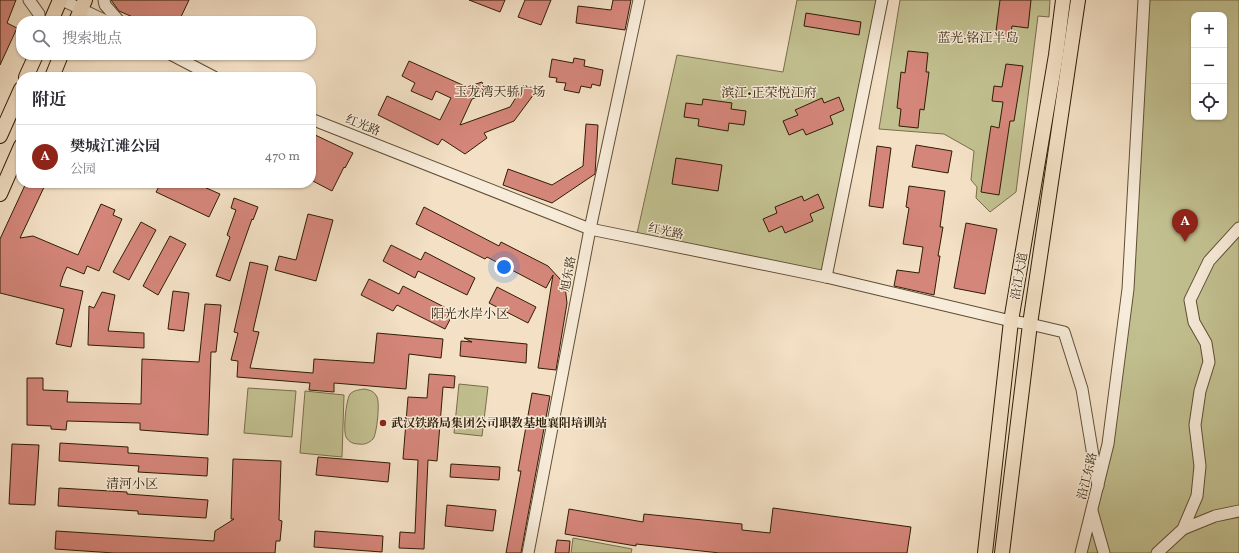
<!DOCTYPE html>
<html lang="zh">
<meta charset="utf-8">
<style>
:root{--surface:#fff;--page:#f7f7f7;--text:#2b2b33;--muted:#7c7c81;--line:#e1e1e2;--accent:#8f2418}
body{margin:0;font-family:Vollkorn,"Noto Serif SC",serif;background:var(--page);color:var(--text)}
.controls{position:absolute;right:12px;top:12px;display:grid;overflow:hidden;border-radius:8px;box-shadow:0 1px 3px #0004}
.controls button{width:36px;height:36px;display:grid;place-items:center;padding:0;border:0;border-bottom:1px solid var(--line);background:var(--surface);color:var(--text);font:20px sans-serif}
.you{position:absolute;left:504px;top:267px;width:14px;height:14px;margin:-10px;border:3px solid #fff;border-radius:50%;background:#1a73e8;box-shadow:0 0 0 6px #1a73e833}
.badge{display:grid;place-items:center;width:26px;height:26px;border-radius:50%;background:var(--accent);color:#fff;font-size:13px;font-weight:700}
.pin{position:absolute;translate:-50% -33px;filter:drop-shadow(0 1px 2px #0008)}
.pin::after{content:'';position:absolute;top:21px;width:14px;height:12px;background:inherit;clip-path:polygon(0 0,100% 0,50% 100%)}
.list{margin:0;padding:0;list-style:none}
h2{display:flex;justify-content:space-between;align-items:center;height:52px;margin:0;padding:0 16px;font-size:17px}
h2 small{font-size:13px;font-weight:400;color:var(--muted)}
.list li{display:grid;grid-template-columns:26px 1fr auto;gap:12px;align-items:center;box-sizing:border-box;height:64px;padding:0 16px;border-top:1px solid var(--line)}
.list b{display:block;font-size:15px;white-space:nowrap}
.list p{margin:0;font-size:13px;white-space:nowrap;color:var(--muted)}
.list em{font-size:13px;font-style:normal;color:var(--muted)}
.icon{flex:none;width:22px;height:22px;fill:none;stroke:currentColor;stroke-width:2;stroke-linecap:round;stroke-linejoin:round}
.map{position:relative;flex:none;width:1239px;height:553px;overflow:hidden}
.search{position:absolute;background:var(--surface);box-shadow:0 1px 3px #0004;left:16px;top:16px;width:300px;height:44px;display:flex;align-items:center;gap:10px;box-sizing:border-box;padding:0 14px;border-radius:16px;color:var(--muted);font-size:15px}
.panel{position:absolute;background:var(--surface);box-shadow:0 1px 3px #0004;left:16px;top:72px;width:300px;height:116px;border-radius:16px}
.map>svg:first-child{display:block}
</style>
<div class="map">
<svg width="1239" height="553" viewBox="0 0 1239 553">
<rect width="100%" height="100%" fill="#f3e0c5"/>
<filter id="stains"><feTurbulence type="fractalNoise" baseFrequency=".005" numOctaves="4"/><feColorMatrix values="0 0 0 0 .2 0 0 0 0 .09 0 0 0 0 .02 0 0 0 .5 -.17"/></filter>
<radialGradient id="worn" r=".72"><stop offset=".6" stop-color="#630" stop-opacity="0"/><stop offset="1" stop-color="#630" stop-opacity=".3"/></radialGradient>
<g fill="#c2c090" stroke="#786e4a" fill-rule="evenodd">
<polygon points="797,0 882,0 826,277 636,238 677,55 783,72"/>
<polygon points="900,0 1050,0 1049,17 1038,16 1016,192 990,212 976,198 977,187 971,180 974,151 944,134 879,129"/>
<path d="M1144 0H1239V553H1081L1108 444 1128 289ZM1194 15H1224V117H1194Z"/>
<polygon points="459,384 488,387 482,436 454,433"/>
<polygon points="248,388 296,391 292,437 244,433"/>
<path d="M364 389C370 390 374 391 377 397 380 402 377 434 373 439 369 443 364 445 359 444 353 444 349 442 346 437 343 430 346 400 350 394 354 390 359 390 364 389Z"/>
<polygon points="305,391 344,395 342,457 300,453"/>
<polygon points="573,538 632,549 631,553 571,553"/>
</g>
<g fill="#d5867a" stroke="#2f1d05">
<polygon points="0,0 16,0 7,23 17,28 0,65"/>
<polygon points="111,0 189,0 179,21 142,21 119,11"/>
<polygon points="469,0 505,0 500,12"/>
<polygon points="525,0 551,0 541,25 518,17"/>
<polygon points="613,0 631,0 625,30 576,23 578,6 611,10"/>
<polygon points="1000,0 1031,0 1028,28 1012,26 1010,40 995,39"/>
<polygon points="806,13 861,22 859,35 804,26"/>
<polygon points="908,51 928,53 926,72 929,72 924,110 920,109 918,128 899,126 901,109 897,108 901,72 905,73"/>
<polygon points="574,58 585,60 584,66 603,70 600,86 592,84 591,88 581,86 579,93 564,90 566,83 556,82 557,78 549,77 552,59 573,63"/>
<polygon points="409,61 467,87 482,82 486,94 472,99 460,125 510,107 524,85 537,90 514,121 484,133 487,138 465,154 442,139 438,145 378,115 387,96 440,120 451,98 436,91 432,100 411,91 415,83 402,76"/>
<polygon points="1006,64 1023,66 1014,121 1010,121 999,195 981,192 991,126 999,128 1003,102 992,101 994,86 1002,87"/>
<polygon points="839,97 844,110 830,116 833,124 806,135 803,129 789,135 783,121 798,115 795,110 822,98 824,103"/>
<polygon points="703,99 732,103 731,109 746,111 744,125 729,123 728,131 698,126 699,119 684,117 686,103 702,105"/>
<polygon points="586,124 598,125 595,174 552,203 503,185 508,169 552,185 583,166"/>
<polygon points="311,133 353,153 345,168 344,167 332,191 311,180"/>
<polygon points="916,145 952,151 948,173 912,167"/>
<polygon points="877,146 891,148 883,208 869,206"/>
<polygon points="676,158 722,165 718,191 672,184"/>
<polygon points="26,183 46,183 20,238 33,236 78,255 101,204 115,210 113,215 122,219 99,271 87,266 84,274 67,267 63,276 60,286 83,291 71,347 56,344 64,309 0,293 0,239"/>
<polygon points="161,183 195,183 220,194 209,217 156,192"/>
<polygon points="909,186 945,191 940,227 943,227 938,256 940,256 934,295 894,286 897,270 919,273 923,247 903,244 909,208 906,207"/>
<polygon points="818,194 824,208 810,214 813,221 785,233 782,226 769,232 763,219 777,213 775,207 802,196 804,201"/>
<polygon points="234,198 258,207 253,220 252,219 230,281 216,276 230,237 227,235 236,210 231,208"/>
<polygon points="424,207 499,246 501,242 548,266 560,279 565,286 567,303 556,370 538,368 553,275 546,288 487,257 485,259 416,224"/>
<polygon points="308,214 333,220 316,281 275,270 279,256 296,260"/>
<polygon points="141,222 156,230 129,280 113,272"/>
<polygon points="966,223 997,229 985,294 954,288"/>
<polygon points="170,236 186,244 158,295 143,286"/>
<polygon points="391,245 421,260 425,252 475,278 467,295 418,271 415,278 383,261"/>
<polygon points="250,262 268,266 253,331 259,332 250,368 313,373 314,359 374,363 377,333 443,339 441,358 409,354 406,389 334,383 334,392 309,390 310,383 237,377 238,361 231,360 238,333 234,332"/>
<polygon points="369,279 399,294 403,286 454,312 445,329 397,305 393,311 361,295"/>
<polygon points="497,287 536,307 528,323 489,303"/>
<polygon points="173,291 189,293 184,331 168,329"/>
<polygon points="102,292 115,295 108,331 144,333 144,348 88,345 89,306 94,308"/>
<polygon points="205,304 221,305 216,352 211,352 208,435 140,430 140,423 67,421 66,430 51,429 51,426 27,425 27,378 43,378 43,390 68,391 67,402 141,404 142,359 199,362"/>
<polygon points="464,338 527,344 526,363 460,356 461,341 472,342"/>
<polygon points="429,374 455,376 454,388 443,387 437,461 428,460 424,549 399,548 400,532 415,533 418,460 403,459 408,397 427,398"/>
<polygon points="532,393 550,396 521,553 506,553 521,471 518,471"/>
<polygon points="60,443 128,447 128,453 208,458 207,476 138,472 139,466 59,461"/>
<polygon points="12,444 39,445 35,505 9,504"/>
<polygon points="318,457 390,463 388,482 316,475"/>
<polygon points="233,459 281,461 279,520 282,521 280,541 276,541 275,553 114,553 55,549 56,531 214,541 215,531 234,519 231,519"/>
<polygon points="451,464 500,467 499,480 450,477"/>
<polygon points="59,488 127,492 127,494 208,500 206,518 138,514 138,511 58,506"/>
<polygon points="447,505 496,510 493,531 445,526"/>
<polygon points="773,508 911,527 907,553 720,553 636,544 636,546 565,534 569,509 643,522 644,514 742,524 742,530 770,533"/>
<polygon points="315,531 383,536 382,552 314,547"/>
<polygon points="557,540 570,541 569,553 555,553"/>
</g>
<g fill="none" stroke-linecap="round" stroke-linejoin="round">
<g stroke="#604e35" stroke-width="13">
<g id="minor">
<polyline points="29,0 39,14 39,21"/>
<polyline points="62,0 106,21"/>
<polyline points="104,0 105,5 119,21"/>
<polyline points="172,55 214,77"/>
<polyline points="311,119 590,229 826,277 1011,321 1030,324 1064,332 1082,389 1098,486"/>
<polyline points="826,277 882,0"/>
<polyline points="1092,511 1104,553"/>
<polyline points="1183,529 1215,516 1239,511"/>
<polyline points="528,553 590,229 639,0"/>
<polyline points="1081,553 1108,444 1128,289 1144,0"/>
<polyline points="1157,553 1183,529 1197,496 1200,466 1195,425 1200,391 1209,362 1206,343 1194,322 1190,300 1209,261 1239,228"/>
</g>
</g>
<g stroke="#2f1d05" stroke-width="16">
<g id="major">
<polyline points="51,21 60,0"/>
<polyline points="76,21 85,0"/>
<polyline points="26,77 36,55"/>
<polyline points="52,77 61,55"/>
<polyline points="0,136 21,89"/>
<polyline points="0,194 21,146"/>
<polyline points="985,553 1011,321 1056,55 1063,0"/>
<polyline points="1002,553 1030,324 1078,0"/>
</g>
</g>
<use href="#minor" stroke="#f7ebd9" stroke-width="11"/>
<use href="#major" stroke="#f3e0c5" stroke-width="14"/>
</g>
<circle fill="#8f2418" stroke="#f7ebd9" stroke-width="1.5" cx="383" cy="423" r="4"/>
<g text-anchor="middle" stroke-width="3" stroke-linejoin="round" paint-order="stroke">
<g font-size="12" fill="#2f1d05" stroke="#f7ebd9">
<text transform="translate(363 125) rotate(22)" y="4">红光路</text>
<text transform="translate(666 231) rotate(12)" y="4">红光路</text>
<text transform="translate(568 274) rotate(-79)" y="4">旭东路</text>
<text transform="translate(1019 276) rotate(-80)" y="4">沿江大道</text>
<text transform="translate(1087 476) rotate(-76)" y="4">沿江东路</text>
</g>
<g font-size="12" font-weight="bold" fill="#2f1d05" stroke="#f7ebd9" text-anchor="start">
<text x="391" y="427">武汉铁路局集团公司职教基地襄阳培训站</text>
</g>
<g font-size="13" fill="#2f1d05" stroke="#f7ebd9">
<text x="978" y="42">蓝光·铭江半岛</text>
<text x="500" y="96">玉龙湾天骄广场</text>
<text x="769" y="97">滨江•正荣悦江府</text>
<text x="470" y="318">阳光水岸小区</text>
<text x="132" y="488">清河小区</text>
</g>
</g>
<rect width="100%" height="100%" filter="url(#stains)"/>
<rect width="100%" height="100%" fill="url(#worn)"/>
</svg>
<div class="controls">
<button>+</button>
<button>−</button>
<button><svg class="icon" aria-label="locate" viewBox="0 0 24 24"><circle cx="12" cy="12" r="6"/><path d="M12 2v4M12 18v4M2 12h4M18 12h4"/></svg></button>
</div>
<div class="you"></div>
<div class="pin badge" style="left:1185px;top:242px">A</div>
<div class="search"><svg class="icon" aria-label="search" viewBox="0 0 24 24"><circle cx="10" cy="10" r="6"/><path d="M15 15l6 6"/></svg>搜索地点</div>
<section class="panel">
<h2>附近<small></small></h2>
<ul class="list">
<li><span class="badge">A</span><div><b>樊城江滩公园</b><p>公园</p></div><em>470 m</em></li>
</ul>
</section>
</div>
